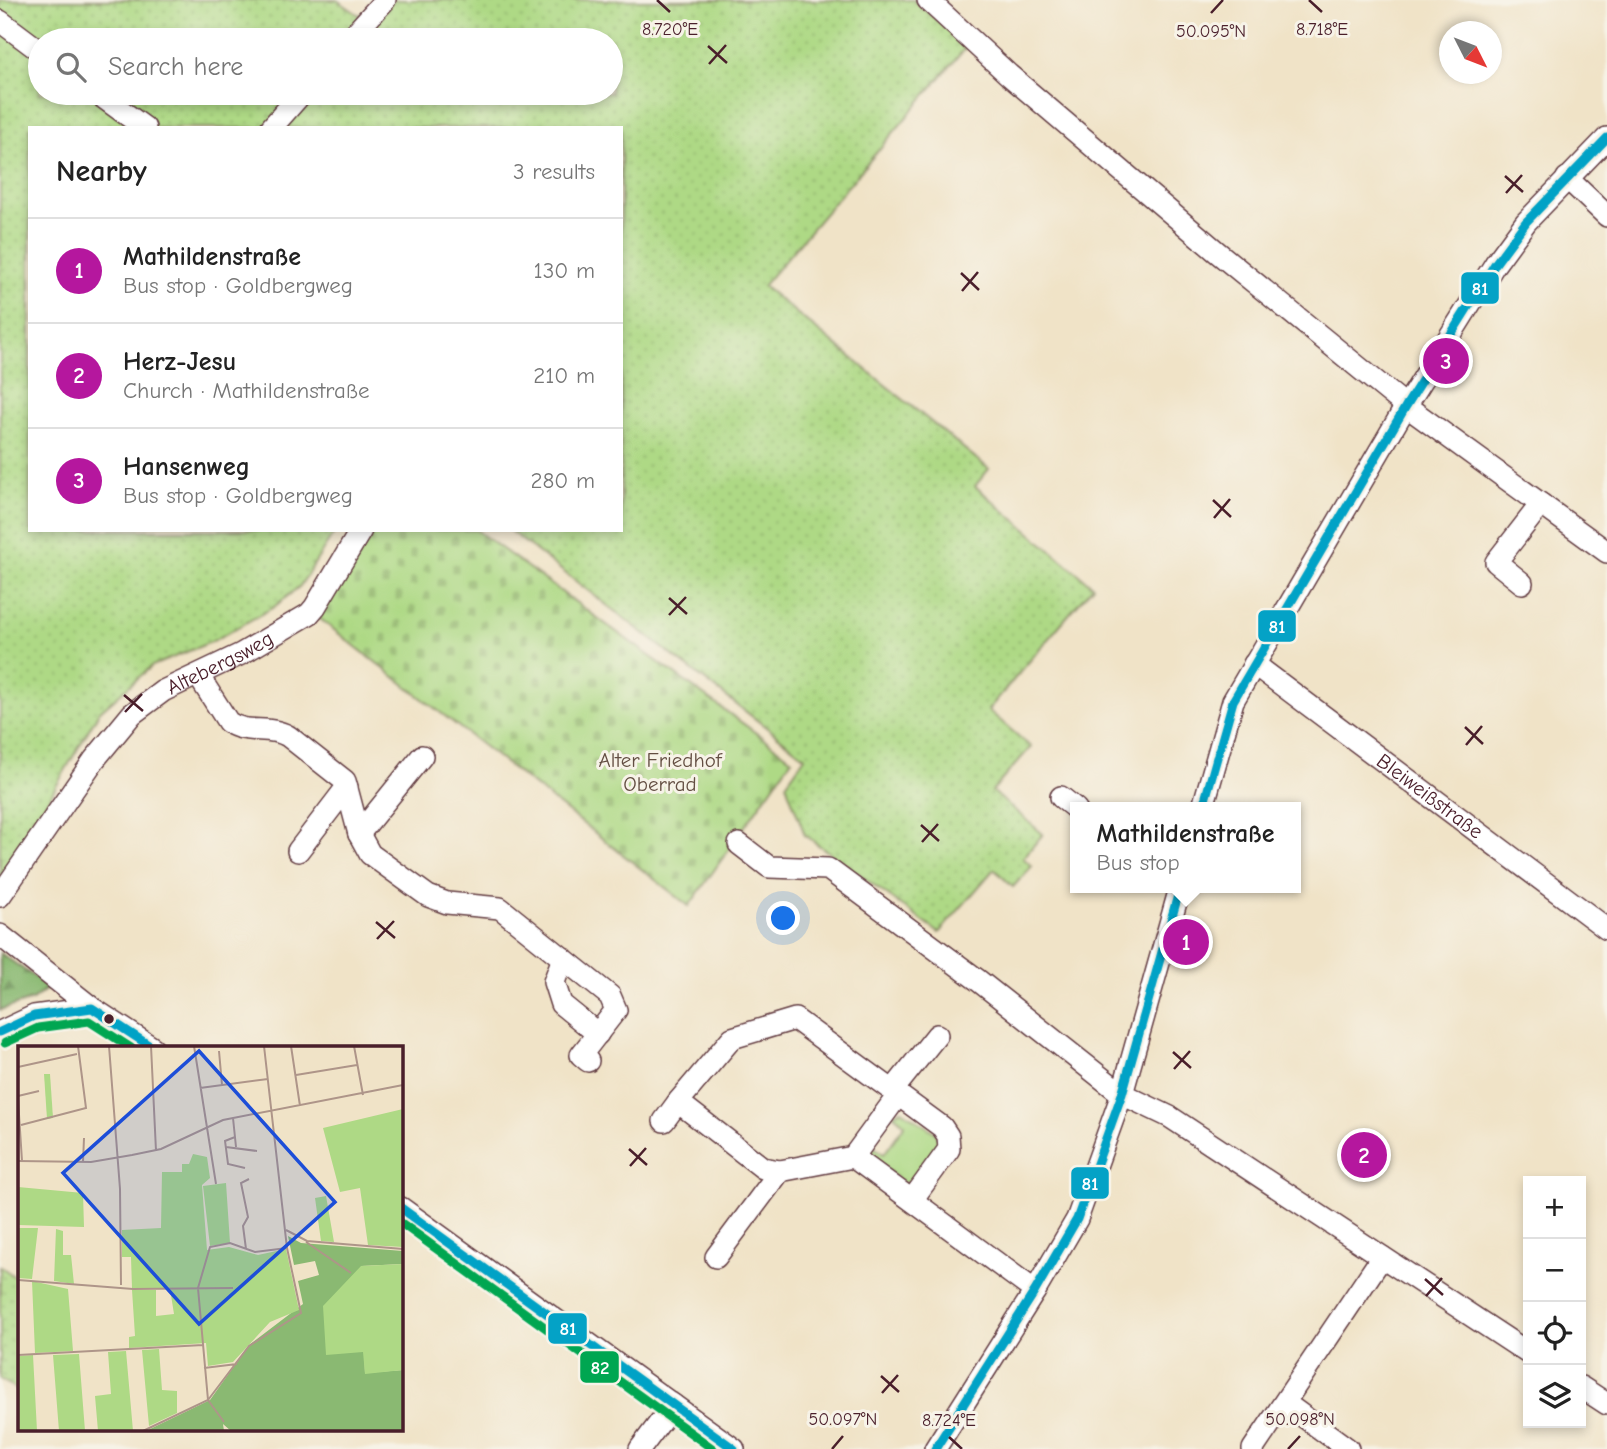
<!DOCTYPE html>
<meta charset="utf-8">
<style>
:root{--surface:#fff;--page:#f2f2f2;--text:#222;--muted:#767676;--line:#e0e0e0;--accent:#b5179e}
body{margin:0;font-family:"Comic Neue",sans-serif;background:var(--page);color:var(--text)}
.controls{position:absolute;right:21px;bottom:21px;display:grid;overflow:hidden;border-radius:0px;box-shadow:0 4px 10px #0003}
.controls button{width:63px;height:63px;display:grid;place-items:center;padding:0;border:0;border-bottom:2px solid var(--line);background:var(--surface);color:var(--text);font:35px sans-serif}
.compass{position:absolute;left:1439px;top:21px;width:63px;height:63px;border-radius:50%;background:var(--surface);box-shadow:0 4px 10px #0003;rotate:132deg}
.you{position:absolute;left:784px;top:919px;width:24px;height:24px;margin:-18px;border:5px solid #fff;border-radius:50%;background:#1a73e8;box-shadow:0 0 0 10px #1a73e833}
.badge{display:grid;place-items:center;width:46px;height:46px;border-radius:50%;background:var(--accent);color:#fff;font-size:23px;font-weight:700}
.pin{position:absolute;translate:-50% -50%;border:4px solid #fff;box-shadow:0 2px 7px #0006}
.popup{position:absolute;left:1070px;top:802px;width:231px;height:91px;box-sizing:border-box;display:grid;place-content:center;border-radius:0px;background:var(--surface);filter:drop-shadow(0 2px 5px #0005);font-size:23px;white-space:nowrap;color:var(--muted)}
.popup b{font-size:26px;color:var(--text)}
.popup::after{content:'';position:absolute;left:50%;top:100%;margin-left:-14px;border:14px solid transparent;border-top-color:var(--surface)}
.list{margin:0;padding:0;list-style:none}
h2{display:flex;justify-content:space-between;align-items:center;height:91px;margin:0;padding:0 28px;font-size:30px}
h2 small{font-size:23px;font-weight:400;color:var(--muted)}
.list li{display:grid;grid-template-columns:46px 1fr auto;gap:21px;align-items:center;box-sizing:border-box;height:105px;padding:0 28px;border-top:2px solid var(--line)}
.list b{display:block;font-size:26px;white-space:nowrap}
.list p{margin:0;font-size:23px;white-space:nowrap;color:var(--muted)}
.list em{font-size:23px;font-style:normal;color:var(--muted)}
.icon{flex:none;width:38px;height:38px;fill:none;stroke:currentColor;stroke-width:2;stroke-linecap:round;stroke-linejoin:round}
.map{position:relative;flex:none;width:1607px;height:1449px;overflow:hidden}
.search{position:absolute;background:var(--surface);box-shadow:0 4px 10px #0003;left:28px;top:28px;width:595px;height:77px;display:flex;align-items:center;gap:18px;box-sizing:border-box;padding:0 24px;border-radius:38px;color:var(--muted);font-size:26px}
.panel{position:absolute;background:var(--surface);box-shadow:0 4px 10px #0003;left:28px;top:126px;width:595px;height:406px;border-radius:0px}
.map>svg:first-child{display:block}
</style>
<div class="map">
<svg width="1607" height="1449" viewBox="0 0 1607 1449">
<defs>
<pattern id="forest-firs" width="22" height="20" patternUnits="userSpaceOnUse" patternTransform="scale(1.75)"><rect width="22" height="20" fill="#8ab972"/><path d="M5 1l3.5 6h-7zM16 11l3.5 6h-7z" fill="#73965e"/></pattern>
<pattern id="cemetery-stones" width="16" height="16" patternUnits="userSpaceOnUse" patternTransform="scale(1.75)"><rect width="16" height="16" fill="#aed985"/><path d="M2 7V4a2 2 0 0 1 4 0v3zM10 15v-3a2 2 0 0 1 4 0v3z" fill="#97ba73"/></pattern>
<pattern id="garden-dots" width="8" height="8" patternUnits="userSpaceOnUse" patternTransform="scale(1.75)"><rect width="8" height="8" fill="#aed985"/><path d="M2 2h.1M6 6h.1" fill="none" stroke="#97ba73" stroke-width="1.8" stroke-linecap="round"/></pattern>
</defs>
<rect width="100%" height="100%" fill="#f7f3e8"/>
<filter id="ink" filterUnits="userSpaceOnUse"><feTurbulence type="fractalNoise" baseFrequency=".0143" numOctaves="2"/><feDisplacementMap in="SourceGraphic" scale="14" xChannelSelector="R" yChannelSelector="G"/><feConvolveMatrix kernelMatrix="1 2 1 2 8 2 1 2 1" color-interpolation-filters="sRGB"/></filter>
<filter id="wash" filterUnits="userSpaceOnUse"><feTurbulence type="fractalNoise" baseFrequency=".00686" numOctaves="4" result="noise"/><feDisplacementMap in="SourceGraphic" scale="28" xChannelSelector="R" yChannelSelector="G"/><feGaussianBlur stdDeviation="1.57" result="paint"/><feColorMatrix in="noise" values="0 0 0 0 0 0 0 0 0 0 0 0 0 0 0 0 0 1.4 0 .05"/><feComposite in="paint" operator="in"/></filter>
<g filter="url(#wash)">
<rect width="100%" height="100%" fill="#f0e3c7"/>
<polygon fill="#aed985" stroke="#7c7c58" stroke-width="2" points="902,1110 936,1133 940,1147 913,1182 903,1183 870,1157 871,1145 884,1154 905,1124 893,1114"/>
<polygon fill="url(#forest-firs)" stroke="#6a6c4e" stroke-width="2" points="0,953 49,987 32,1000 0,1010"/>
<polygon fill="url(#cemetery-stones)" stroke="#7c7c58" stroke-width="2" points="368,530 476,530 792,759 689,906 315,615"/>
<g fill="url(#garden-dots)" stroke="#7c7c58" stroke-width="2" fill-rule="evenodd">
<path d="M0 0H337L359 15 394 0H914L967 46 763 286 989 469 975 486 1093 586 988 710 1031 747 992 791 1043 834 1023 858 1032 866 1013 887 994 869 939 933 805 835 786 784 805 757 509 530H621V128H30V530H336L300 586 274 607 211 642 152 666 99 712 0 883ZM40 40H611V93H40Z"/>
<polygon points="0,1266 19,1280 19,1391 0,1379"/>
</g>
</g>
<g filter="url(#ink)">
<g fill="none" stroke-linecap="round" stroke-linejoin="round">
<g stroke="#633c42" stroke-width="24">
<g id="minor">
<polyline points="928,0 1009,75 1217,252 1406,406 1607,552"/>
<polyline points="0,21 40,51"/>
<polyline points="349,40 385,0"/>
<polyline points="97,93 145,128"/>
<polyline points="271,128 302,93"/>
<polyline points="1567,178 1607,216"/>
<polyline points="1522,583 1496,562 1541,504"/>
<path id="s1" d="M1254 664 1607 929"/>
<path d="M198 675 228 722C246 735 269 725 288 736L345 781 359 834 370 854 428 896 447 903 500 908 610 996 616 1010 581 1055 588 1061"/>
<polyline points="1061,797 1076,809"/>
<polyline points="1203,807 1233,701 1406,406 1495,264 1526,222 1607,138"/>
<polyline points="359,834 422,756"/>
<polyline points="739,844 769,867 828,869 979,981 1122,1094 1170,1117 1528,1353"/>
<polyline points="298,851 347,787"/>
<path id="s2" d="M0 896 94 760 132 714 163 691 241 654 309 614 315 607 361 530"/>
<polyline points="0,935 92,1008 153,1048"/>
<polyline points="563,958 554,982 561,1004 598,1034"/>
<polyline points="0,1032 34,1016 92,1008"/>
<polyline points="893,1090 937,1035"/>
<polyline points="678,1102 732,1038 795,1019 942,1127 948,1136 949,1149 912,1200"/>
<polyline points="664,1121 678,1102 763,1168 780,1171"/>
<polyline points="853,1157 1035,1291"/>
<polyline points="401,1208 734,1449"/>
<polyline points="716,1257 780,1171 853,1157 899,1094"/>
<polyline points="1581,1387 1607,1404"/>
<polyline points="1285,1403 1348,1449"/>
<polyline points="640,1449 673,1405"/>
<polyline points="935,1449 1035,1291 1077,1219 1122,1094 1180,888"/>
<polyline points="1253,1449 1382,1257"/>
</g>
</g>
<use href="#minor" stroke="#fff" stroke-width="21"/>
<g stroke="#f7f3e8" stroke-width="14">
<g id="bus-1">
<polyline points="1203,807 1233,701 1406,406 1495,264 1526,222 1607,138"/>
<polyline points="0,1032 34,1016 92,1008 153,1048"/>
<polyline points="401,1208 734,1449"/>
<polyline points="935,1449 1035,1291 1077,1219 1122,1094 1180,888"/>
</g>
</g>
<g stroke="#f7f3e8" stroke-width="14">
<g id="bus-2">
<polyline points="5,1043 38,1028 89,1021 131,1048"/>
<polyline points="401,1223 713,1449"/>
</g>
</g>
<use href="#bus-1" stroke="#04a2c6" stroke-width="9"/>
<use href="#bus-2" stroke="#00a651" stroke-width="9"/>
</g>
</g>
<path fill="none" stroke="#4a1f2b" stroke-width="2.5" d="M657 0 670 12M1309 0 1322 12M1211 13 1223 0M708 46 727 63M709 64 726 45M1505 176 1523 192M1506 193 1522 175M961 273 979 290M962 291 978 272M1213 500 1231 517M1214 518 1230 499M669 598 687 614M669 615 686 597M124 695 143 711M125 712 142 694M1465 727 1483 744M1466 745 1482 726M921 825 939 841M922 842 938 824M376 922 395 938M377 939 394 921M1173 1052 1191 1068M1174 1069 1190 1051M629 1149 647 1165M630 1166 646 1148M1425 1279 1443 1295M1426 1296 1442 1278M881 1376 899 1392M882 1393 898 1375M949 1437 962 1449M832 1449 843 1436M1288 1449 1300 1436"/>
<circle fill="#4a1f2b" stroke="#f7f3e8" stroke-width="2.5" cx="109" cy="1019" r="6"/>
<g text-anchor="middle" stroke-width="6" stroke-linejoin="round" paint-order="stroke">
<g font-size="21" fill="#4a1f2b" stroke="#f7f3e8">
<text dy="7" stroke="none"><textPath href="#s2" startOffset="327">Altebergsweg</textPath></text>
<text dy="7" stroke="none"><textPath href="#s1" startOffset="220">Bleiweißstraße</textPath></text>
</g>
<g font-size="21" fill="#634e42" stroke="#f7f3e8">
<text x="660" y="767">Alter Friedhof<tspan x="660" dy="24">Oberrad</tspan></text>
</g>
</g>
<g transform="translate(18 1046)">
<rect width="385" height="385" fill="#f0e3c7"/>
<path d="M26 28H32L35 72 29 73Z" fill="#aed985"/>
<path d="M270 190 283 197 385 205V218L343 220 347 327 385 324V385H213L205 378 206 385H128L192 354 231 299 285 258 280 235 301 229 297 215 276 219Z" fill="#8ab972"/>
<path d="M208 137 212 197 192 200 185 140ZM385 218V324L347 328 345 306 308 309 305 260 343 220Z" fill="#aed985"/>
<path d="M385 63V201L350 199 342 142 322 146 305 82ZM175 108 189 111 192 132 184 139 189 204 211 201 240 209 268 203 281 264 252 276 215 316 190 320 188 297 111 302V291L117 290 114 244H138V270L156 268 152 243 114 242 113 211H104V184L143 182 144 126H164V118H171ZM0 141 65 147 66 181 0 179ZM308 150 316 196 303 195 297 152ZM0 182H20L14 233 0 232ZM38 183 45 185V209H53L56 238 36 235ZM14 235 50 243 55 305 17 307ZM0 291 1 310 15 309 19 385H0ZM141 303 144 344 159 345V367L131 380 124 304ZM108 305 115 385H80L77 350 93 348 90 306ZM61 308 67 385H41L35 309Z" fill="#aed985"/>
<path fill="none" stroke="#ae9589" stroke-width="2" d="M91 0 102 143 103 239M133 0 138 105M176 0 198 138M273 0 282 60M336 0 345 49M201 5 204 39M0 21 59 8M278 29 339 19M182 42 250 33M0 50 21 45M0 53 4 115M215 72 218 101M3 79 68 62 60 0M217 91 207 95 210 118 227 122M208 101 239 105M0 115 73 116 114 109 143 103 205 74 385 39M65 116 66 92M268 184 289 195 385 203M288 196 333 227M228 203 225 180 230 171 223 137 231 133M0 234 115 243 215 242M0 309 185 299M186 322 219 318M206 376 190 354 180 242 192 201 212 197 237 206 269 202M125 385 190 354 231 300 283 267 269 202 246 0"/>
<path fill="#1d4ed8" fill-opacity="0.15" stroke="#1d4ed8" stroke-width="3.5" d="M181 5 317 156 181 278 45 127Z"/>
<rect width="385" height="385" fill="none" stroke="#4a1f2b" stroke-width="3.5"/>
</g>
<g font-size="18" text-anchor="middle" fill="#4a1f2b" stroke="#f7f3e8" stroke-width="6" stroke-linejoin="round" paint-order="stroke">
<text x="670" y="35">8.720°E</text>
<text x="1322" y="35">8.718°E</text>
<text x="1211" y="37">50.095°N</text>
<text x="843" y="1425">50.097°N</text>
<text x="1300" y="1425">50.098°N</text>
<text x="949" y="1426">8.724°E</text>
</g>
<g stroke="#f7f3e8" stroke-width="2.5">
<rect x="1460" y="271" width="40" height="34" rx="7" fill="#04a2c6"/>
<rect x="1257" y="609" width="40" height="34" rx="7" fill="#04a2c6"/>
<rect x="1070" y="1166" width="40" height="34" rx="7" fill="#04a2c6"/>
<rect x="547" y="1312" width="41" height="33" rx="7" fill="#04a2c6"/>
<rect x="579" y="1350" width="41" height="34" rx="7" fill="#00a651"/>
</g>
<g font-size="19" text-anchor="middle" font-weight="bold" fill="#fff">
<text x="1480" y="295">81</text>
<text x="1277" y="633">81</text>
<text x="1090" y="1190">81</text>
<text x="568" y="1335">81</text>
<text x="600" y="1374">82</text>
</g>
</svg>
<div class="controls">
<button>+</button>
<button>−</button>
<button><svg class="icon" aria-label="locate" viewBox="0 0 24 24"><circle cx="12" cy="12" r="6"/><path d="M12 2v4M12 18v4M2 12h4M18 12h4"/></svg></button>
<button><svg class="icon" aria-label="layers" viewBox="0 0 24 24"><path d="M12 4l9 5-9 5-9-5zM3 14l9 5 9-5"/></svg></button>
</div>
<svg class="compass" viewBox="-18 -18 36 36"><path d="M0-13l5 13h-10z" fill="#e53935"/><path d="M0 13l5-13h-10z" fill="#767676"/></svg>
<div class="you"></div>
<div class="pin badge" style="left:1186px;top:942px">1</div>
<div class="popup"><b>Mathildenstraße</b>Bus stop</div>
<div class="pin badge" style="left:1364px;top:1155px">2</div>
<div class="pin badge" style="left:1446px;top:361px">3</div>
<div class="search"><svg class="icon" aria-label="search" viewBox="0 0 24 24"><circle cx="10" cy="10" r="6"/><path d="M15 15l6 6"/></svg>Search here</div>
<section class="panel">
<h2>Nearby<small>3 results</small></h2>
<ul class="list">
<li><span class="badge">1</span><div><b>Mathildenstraße</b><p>Bus stop · Goldbergweg</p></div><em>130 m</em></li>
<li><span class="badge">2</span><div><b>Herz-Jesu</b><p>Church · Mathildenstraße</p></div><em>210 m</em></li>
<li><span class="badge">3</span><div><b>Hansenweg</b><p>Bus stop · Goldbergweg</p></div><em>280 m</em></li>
</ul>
</section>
</div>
